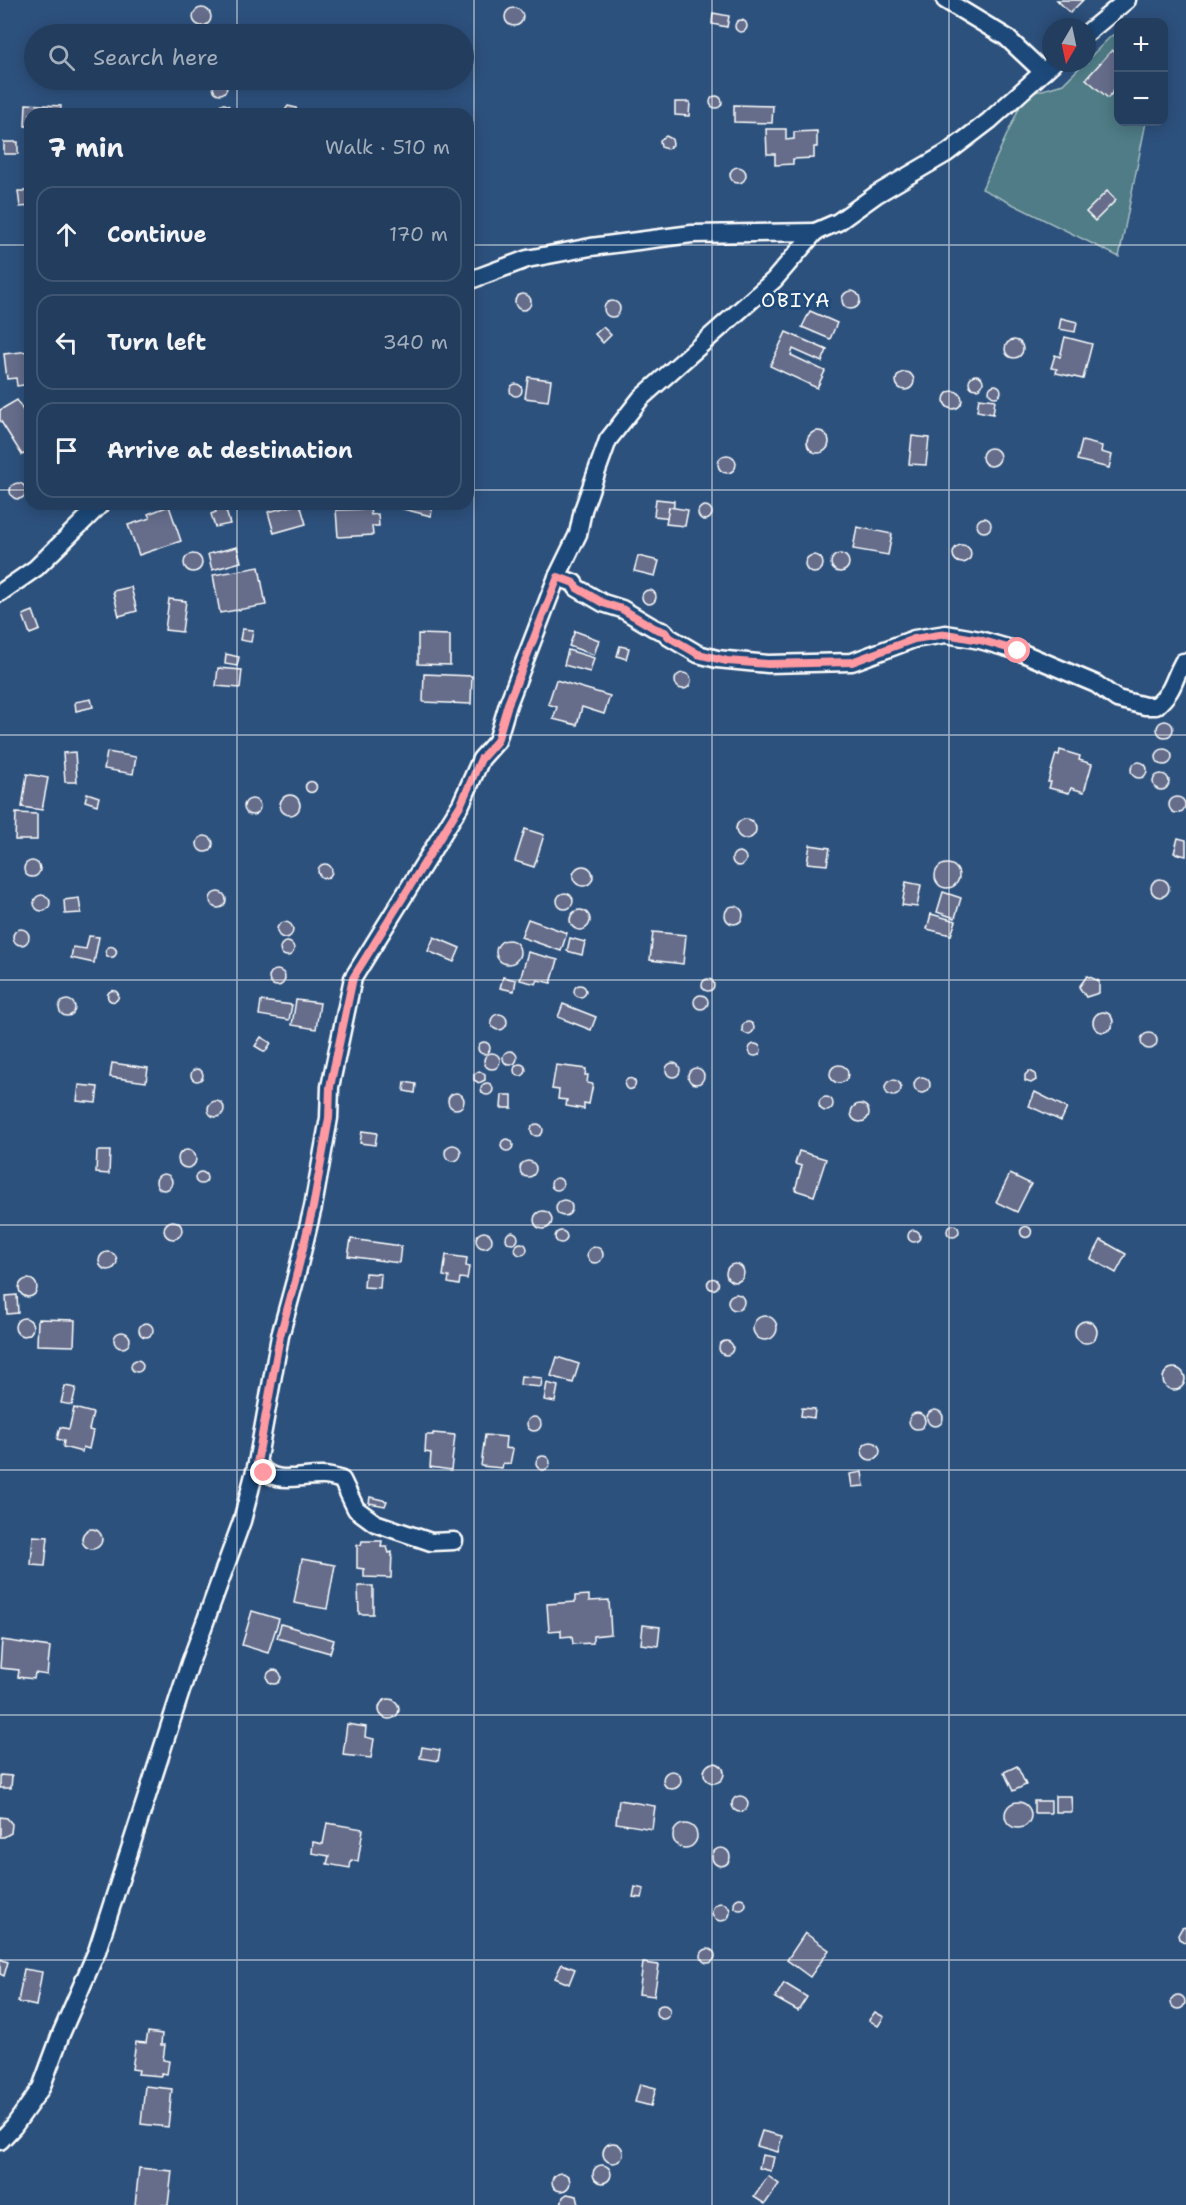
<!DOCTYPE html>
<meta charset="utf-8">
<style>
:root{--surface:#223d5e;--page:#2e4867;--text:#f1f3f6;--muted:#a2aebc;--line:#3f5673}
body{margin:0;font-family:"Shantell Sans",sans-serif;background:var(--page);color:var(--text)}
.controls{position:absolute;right:18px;top:18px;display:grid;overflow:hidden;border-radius:12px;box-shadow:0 3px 15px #0003}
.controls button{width:54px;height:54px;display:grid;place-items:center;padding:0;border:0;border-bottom:2px solid var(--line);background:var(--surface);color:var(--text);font:30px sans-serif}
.compass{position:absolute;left:1042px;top:18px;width:54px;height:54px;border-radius:50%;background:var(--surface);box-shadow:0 3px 15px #0003;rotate:189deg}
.stop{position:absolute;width:18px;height:18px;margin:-14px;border:4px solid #ff9aa2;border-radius:50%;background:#fff}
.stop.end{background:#ff9aa2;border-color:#fff;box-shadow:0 2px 6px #0008}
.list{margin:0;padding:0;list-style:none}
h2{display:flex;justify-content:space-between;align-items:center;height:78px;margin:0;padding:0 24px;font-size:26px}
h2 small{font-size:20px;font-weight:400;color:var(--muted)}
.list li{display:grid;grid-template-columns:39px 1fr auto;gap:18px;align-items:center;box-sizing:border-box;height:96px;margin:0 12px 12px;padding:0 12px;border:2px solid var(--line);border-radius:18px}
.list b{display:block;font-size:22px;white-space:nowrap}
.list em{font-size:20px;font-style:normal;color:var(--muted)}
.icon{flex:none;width:33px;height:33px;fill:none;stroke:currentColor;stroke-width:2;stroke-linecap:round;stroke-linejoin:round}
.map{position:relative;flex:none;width:1186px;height:2205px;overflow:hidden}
.search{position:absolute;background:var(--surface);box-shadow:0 3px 15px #0003;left:24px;top:24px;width:450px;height:66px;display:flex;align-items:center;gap:15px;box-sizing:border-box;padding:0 21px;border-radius:33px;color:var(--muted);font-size:22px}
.panel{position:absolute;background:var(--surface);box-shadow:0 3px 15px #0003;left:24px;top:108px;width:450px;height:402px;border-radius:18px}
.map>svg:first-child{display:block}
</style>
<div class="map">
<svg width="1186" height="2205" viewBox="0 0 1186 2205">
<rect width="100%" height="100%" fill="#2d517d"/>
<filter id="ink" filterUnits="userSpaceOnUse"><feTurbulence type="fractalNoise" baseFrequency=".0167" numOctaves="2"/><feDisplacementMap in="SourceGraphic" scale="12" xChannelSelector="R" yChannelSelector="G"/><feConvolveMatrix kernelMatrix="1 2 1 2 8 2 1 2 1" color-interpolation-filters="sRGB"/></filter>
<g filter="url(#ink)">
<polygon fill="#4f7c86" stroke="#a7bec2" stroke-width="1.5" points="1118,32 1118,122 1146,122 1119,257 982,189 1025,95 1063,84 1084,63 1087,63 1087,60 1111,36"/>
<g fill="#656d8b" stroke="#fff" stroke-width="1.5">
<polygon points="1057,0 1083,0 1070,13"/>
<circle cx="202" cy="17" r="9"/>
<circle cx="514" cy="17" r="9"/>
<polygon points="713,13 729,16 727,27 712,24"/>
<circle cx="741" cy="26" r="6"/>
<polygon points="157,27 161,28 165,34 147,34 152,28"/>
<polygon points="1112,50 1118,55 1118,86 1108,98 1086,79"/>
<circle cx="220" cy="87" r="7"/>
<circle cx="716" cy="102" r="6"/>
<polygon points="675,102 690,102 689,116 675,115"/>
<polygon points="26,104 61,106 60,114 30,114 30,126 25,126"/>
<polygon points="221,104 225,104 229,106 230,114 218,114 217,108"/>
<polygon points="734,105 773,106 772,123 734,122"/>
<polygon points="288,106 296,108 298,114 282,114"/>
<polygon points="766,129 786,129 786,140 794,139 794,132 817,131 817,147 814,147 814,158 793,159 793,164 775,165 775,154 767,154"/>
<polygon points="666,136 672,139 673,145 667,149 661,147 660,140"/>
<rect x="4" y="142" width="14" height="12"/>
<circle cx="738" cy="175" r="8"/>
<polygon points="18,191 30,191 30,206 20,207"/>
<polygon points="1107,191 1116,200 1095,221 1086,212"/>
<circle cx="851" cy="300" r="9"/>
<circle cx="523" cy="302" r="8"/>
<circle cx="612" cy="309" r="8"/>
<polygon points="810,311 837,323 830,339 802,327"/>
<polygon points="1061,318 1077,322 1075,332 1059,329"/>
<polygon points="603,327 611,335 603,343 595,334"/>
<polygon points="786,332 827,350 822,362 793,349 791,355 825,371 817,388 770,366"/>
<polygon points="1065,337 1092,344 1083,379 1056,373 1057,369 1051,368 1055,355 1060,357"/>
<circle cx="1014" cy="349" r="9"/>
<polygon points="30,351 30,384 17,386 16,378 7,379 4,354"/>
<circle cx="905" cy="381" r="9"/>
<circle cx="976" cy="382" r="7"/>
<polygon points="528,377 551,380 548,401 525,398"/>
<circle cx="516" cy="390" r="6"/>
<circle cx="995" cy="391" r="6"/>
<circle cx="953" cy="400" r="9"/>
<polygon points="979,398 995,400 993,414 977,411"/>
<polygon points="17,400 30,422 30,451 22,455 0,420 0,410"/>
<circle cx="818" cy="442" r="11"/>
<polygon points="912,436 929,438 926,465 909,464"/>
<polygon points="1082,441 1102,446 1101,452 1112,455 1109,468 1077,460"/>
<circle cx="991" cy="457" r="9"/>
<circle cx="727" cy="464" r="9"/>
<circle cx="18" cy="491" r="8"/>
<polygon points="656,499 674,501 673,518 654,516"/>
<polygon points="224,504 230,524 215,527 211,514 216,512 215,507"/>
<polygon points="300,504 306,524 274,533 268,512"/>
<polygon points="404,504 433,504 431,516 403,509"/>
<polygon points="169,506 181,541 139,555 128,525 150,518 148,514"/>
<circle cx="705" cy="513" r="7"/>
<polygon points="669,507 688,510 685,526 666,524"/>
<polygon points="370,509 371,515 378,514 379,526 372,526 373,535 338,537 336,510"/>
<circle cx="984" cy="525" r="7"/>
<polygon points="857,527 892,534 888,555 853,549"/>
<circle cx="962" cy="554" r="9"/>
<polygon points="237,547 241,562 212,570 208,554"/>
<circle cx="193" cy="563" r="9"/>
<circle cx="840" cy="563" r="9"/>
<circle cx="814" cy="564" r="9"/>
<polygon points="638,556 659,561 655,576 634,571"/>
<polygon points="259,567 266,605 220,613 213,575"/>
<polygon points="131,587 137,611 119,616 113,591"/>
<circle cx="649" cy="597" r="7"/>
<polygon points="169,599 186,601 182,632 165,630"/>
<polygon points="33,611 40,630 30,634 23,615"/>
<polygon points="242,629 253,630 251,642 240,640"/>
<polygon points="575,631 599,640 594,655 569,646"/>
<polygon points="418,634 450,635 450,665 418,664"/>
<polygon points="620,646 629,648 626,659 617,656"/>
<polygon points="568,650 594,658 590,672 564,665"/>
<polygon points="226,654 239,657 237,666 225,664"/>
<polygon points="218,668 242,670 240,688 216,686"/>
<circle cx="683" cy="681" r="8"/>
<polygon points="424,674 472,676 471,704 423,702"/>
<polygon points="556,680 610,696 604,714 582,707 577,725 553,719 557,707 548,704"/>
<polygon points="91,699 93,707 76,711 75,702"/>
<circle cx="1165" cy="729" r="8"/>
<circle cx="1164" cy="757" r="8"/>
<polygon points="1060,750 1080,756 1079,760 1092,764 1084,792 1071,788 1069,793 1049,788 1051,782 1048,782 1056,754 1059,755"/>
<polygon points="75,752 77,782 65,782 63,753"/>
<polygon points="107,752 136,757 133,774 104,769"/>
<circle cx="1139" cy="770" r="8"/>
<polygon points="27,774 48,778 42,810 22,807"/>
<circle cx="1161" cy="782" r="8"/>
<circle cx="311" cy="787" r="5.5"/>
<polygon points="87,793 99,797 97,805 85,801"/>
<circle cx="290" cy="805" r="10"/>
<circle cx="1177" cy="805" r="8"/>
<circle cx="252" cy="807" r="8"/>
<polygon points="16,813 37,814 37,840 15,840"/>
<circle cx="746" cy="829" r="10"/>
<polygon points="525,829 544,835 534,867 515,861"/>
<circle cx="205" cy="844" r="8"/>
<polygon points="1178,838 1186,840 1186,856 1174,853"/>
<polygon points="810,845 830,848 827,865 807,863"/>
<circle cx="739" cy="859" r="7"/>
<circle cx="32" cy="869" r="8"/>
<circle cx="325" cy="871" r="7"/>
<circle cx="947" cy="876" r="12"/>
<circle cx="583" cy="876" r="10"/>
<circle cx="1160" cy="888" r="9"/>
<polygon points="906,882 921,885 917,907 902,905"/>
<polygon points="943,892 961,898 955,918 937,912"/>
<circle cx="218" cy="900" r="8"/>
<circle cx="565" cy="901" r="8"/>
<circle cx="42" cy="903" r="8"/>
<polygon points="79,898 81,913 65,914 64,900"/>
<circle cx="734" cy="915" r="9"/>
<circle cx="580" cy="920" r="10"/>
<polygon points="931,914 956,921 951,935 927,929"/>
<polygon points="528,919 567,933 561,951 521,937"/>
<circle cx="285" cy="930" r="8"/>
<circle cx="21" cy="937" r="8"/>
<polygon points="653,932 686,935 683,964 650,960"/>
<polygon points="89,936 99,937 94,963 71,958 73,947 86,949"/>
<polygon points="434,937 460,948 454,962 428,951"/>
<polygon points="570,938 585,942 582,955 567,951"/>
<circle cx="508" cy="952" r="12"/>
<circle cx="287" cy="949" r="7"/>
<circle cx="111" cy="952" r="5.5"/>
<polygon points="528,952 558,960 551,983 538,980 536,984 520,980"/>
<circle cx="277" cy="978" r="8"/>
<polygon points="1087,976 1099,981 1099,993 1086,997 1079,987"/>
<polygon points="503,977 516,980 514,991 500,988"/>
<circle cx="708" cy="985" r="6"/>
<circle cx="580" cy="991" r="6"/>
<circle cx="113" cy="996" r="5.5"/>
<circle cx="701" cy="1002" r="7"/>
<circle cx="67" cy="1008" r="8"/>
<polygon points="296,1000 320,1003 316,1029 292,1025"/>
<polygon points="261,1001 292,1005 289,1020 259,1015"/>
<polygon points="563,1004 596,1017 591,1030 558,1017"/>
<circle cx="1103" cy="1022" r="10"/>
<circle cx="499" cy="1022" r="8"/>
<circle cx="748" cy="1028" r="6"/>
<circle cx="1149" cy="1041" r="8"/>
<polygon points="261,1037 271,1043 265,1052 255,1046"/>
<circle cx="484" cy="1048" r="6"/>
<circle cx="755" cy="1050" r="6"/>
<circle cx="510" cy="1058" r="7"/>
<circle cx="492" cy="1061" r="8"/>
<circle cx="673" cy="1070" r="7"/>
<polygon points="112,1063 148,1068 146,1082 110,1077"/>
<circle cx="520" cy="1070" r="6"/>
<polygon points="556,1065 586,1069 585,1075 588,1075 587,1083 593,1084 589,1104 584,1103 584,1109 566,1106 567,1100 558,1099 559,1090 552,1089"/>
<circle cx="839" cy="1074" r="9"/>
<circle cx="696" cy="1076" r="8"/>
<circle cx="197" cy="1075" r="6"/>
<polygon points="479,1071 485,1074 485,1080 479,1083 474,1080 474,1074"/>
<polygon points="1029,1071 1035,1074 1036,1080 1031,1083 1025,1081 1025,1075"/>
<circle cx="922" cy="1085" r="8"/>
<circle cx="630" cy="1084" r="5.5"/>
<circle cx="893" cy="1088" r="8"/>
<polygon points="405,1082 416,1084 415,1093 404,1091"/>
<circle cx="487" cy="1089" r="6"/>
<polygon points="79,1085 98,1087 96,1103 77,1101"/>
<polygon points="1035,1092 1067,1108 1061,1121 1029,1106"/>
<circle cx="456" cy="1101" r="8"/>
<polygon points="502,1095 512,1095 512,1108 501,1108"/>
<circle cx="826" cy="1104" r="7"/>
<circle cx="216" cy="1109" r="8"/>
<circle cx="860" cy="1113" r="9"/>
<circle cx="537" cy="1130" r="6"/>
<polygon points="362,1131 377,1133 375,1145 360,1143"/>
<circle cx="507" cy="1145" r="6"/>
<circle cx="453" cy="1153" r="8"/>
<circle cx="187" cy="1159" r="9"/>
<polygon points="97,1151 110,1151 109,1174 96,1173"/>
<polygon points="799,1151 826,1159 814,1196 795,1190 802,1166 795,1164"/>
<circle cx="528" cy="1169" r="8"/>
<circle cx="201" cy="1178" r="6"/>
<circle cx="164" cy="1182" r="8"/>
<polygon points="1010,1174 1031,1184 1017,1212 996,1202"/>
<circle cx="557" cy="1184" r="6"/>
<circle cx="564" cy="1208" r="8"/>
<circle cx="543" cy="1220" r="9"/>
<circle cx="173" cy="1230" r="9"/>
<circle cx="953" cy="1231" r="6"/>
<circle cx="1026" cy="1232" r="5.5"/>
<circle cx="914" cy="1236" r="6"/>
<circle cx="561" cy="1237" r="6"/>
<circle cx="512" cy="1238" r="6"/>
<circle cx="484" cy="1240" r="8"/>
<polygon points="351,1239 401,1246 399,1263 348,1256"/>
<polygon points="1101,1240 1126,1254 1116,1273 1091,1259"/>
<circle cx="521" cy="1249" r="6"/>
<circle cx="595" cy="1255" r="8"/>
<circle cx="108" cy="1261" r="9"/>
<polygon points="446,1255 467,1258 466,1266 469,1267 467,1279 460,1278 459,1285 448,1283 449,1277 443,1276"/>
<circle cx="735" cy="1273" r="9"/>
<polygon points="365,1273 381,1274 380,1288 364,1287"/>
<circle cx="713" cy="1284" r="5.5"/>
<circle cx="28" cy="1288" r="9"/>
<circle cx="736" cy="1302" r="8"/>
<polygon points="17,1295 18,1313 7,1314 6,1296"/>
<circle cx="765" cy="1328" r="12"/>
<circle cx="24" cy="1327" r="9"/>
<polygon points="38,1319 75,1320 74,1346 37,1345"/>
<circle cx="1086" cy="1332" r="11"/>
<circle cx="146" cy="1330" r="7"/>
<circle cx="122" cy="1340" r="8"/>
<circle cx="726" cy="1348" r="7"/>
<polygon points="557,1357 579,1364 573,1383 551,1376"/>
<circle cx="137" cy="1366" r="6"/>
<circle cx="1174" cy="1379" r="11"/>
<polygon points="521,1376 542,1378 541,1387 520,1385"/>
<polygon points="547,1383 558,1386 555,1402 544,1400"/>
<polygon points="65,1386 76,1388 72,1405 61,1403"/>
<polygon points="74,1408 93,1413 89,1430 93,1431 89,1449 83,1447 82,1452 63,1447 64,1441 57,1439 60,1427 69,1429"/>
<polygon points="802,1408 815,1409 814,1418 801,1416"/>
<circle cx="935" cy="1418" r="8"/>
<circle cx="917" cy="1421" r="8"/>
<circle cx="534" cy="1424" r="7"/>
<polygon points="433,1433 455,1435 451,1470 430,1467 431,1453 425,1452 426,1435 433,1435"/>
<polygon points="485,1435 506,1437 505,1448 513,1449 510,1464 503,1463 502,1468 481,1466"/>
<circle cx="871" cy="1451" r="9"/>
<circle cx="543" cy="1463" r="7"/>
<polygon points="862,1472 864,1486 852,1487 850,1474"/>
<polygon points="370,1497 387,1501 385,1506 369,1503"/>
<circle cx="92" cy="1539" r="10"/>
<polygon points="33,1536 48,1537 45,1566 31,1565"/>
<polygon points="362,1541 382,1541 381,1547 387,1547 389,1553 392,1552 391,1578 364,1577 364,1569 357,1568 357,1545 361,1545"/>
<polygon points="302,1559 335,1565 327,1609 294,1603"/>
<polygon points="358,1586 373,1586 373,1614 359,1614"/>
<polygon points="589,1595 589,1601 609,1600 611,1634 593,1636 593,1643 573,1644 572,1636 561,1637 561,1630 549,1631 547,1604 575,1602 575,1596"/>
<polygon points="252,1611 279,1619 268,1653 242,1645"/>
<polygon points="281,1624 334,1640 330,1653 277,1638"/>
<polygon points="643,1625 660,1627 658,1646 641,1644"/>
<polygon points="2,1640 50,1647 47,1675 35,1673 34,1679 18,1677 19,1670 0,1668"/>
<circle cx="274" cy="1677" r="7"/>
<circle cx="389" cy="1709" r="10"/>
<polygon points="347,1724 366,1727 365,1737 374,1739 371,1758 343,1755"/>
<polygon points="422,1747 440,1750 438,1761 420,1758"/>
<circle cx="714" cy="1773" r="10"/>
<polygon points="1017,1766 1026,1785 1013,1791 1004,1772"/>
<circle cx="672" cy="1780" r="9"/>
<polygon points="0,1775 12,1776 11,1788 0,1788"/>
<circle cx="740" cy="1804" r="8"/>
<polygon points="1055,1796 1071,1796 1072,1812 1055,1812"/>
<polygon points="619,1800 655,1806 652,1829 616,1823"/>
<rect x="1034" y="1801" width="17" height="12"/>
<circle cx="1018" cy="1815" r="13"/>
<polygon points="0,1817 7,1818 12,1824 11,1833 4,1837 0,1837"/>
<polygon points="327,1823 363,1829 358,1861 351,1860 350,1868 327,1864 329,1856 312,1853 313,1842 323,1844"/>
<circle cx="685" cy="1836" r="12"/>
<circle cx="721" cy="1857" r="9"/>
<polygon points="635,1887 644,1889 642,1898 633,1897"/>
<circle cx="740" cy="1904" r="6"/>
<circle cx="721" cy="1912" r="9"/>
<polygon points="1186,1927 1186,1943 1179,1939 1178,1935 1182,1928"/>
<polygon points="805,1933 829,1950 810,1977 787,1960"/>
<circle cx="708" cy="1956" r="7"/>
<polygon points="0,1959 8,1962 4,1976 0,1974"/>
<polygon points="643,1963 659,1965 654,1996 639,1994"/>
<polygon points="562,1964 575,1969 569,1984 555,1978"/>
<polygon points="24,1969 42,1972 36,2006 18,2002"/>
<polygon points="784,1983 807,1997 798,2011 775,1998"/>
<circle cx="1178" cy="2002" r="7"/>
<circle cx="663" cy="2012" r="7"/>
<polygon points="875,2012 884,2017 878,2026 869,2020"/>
<polygon points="148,2032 162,2034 161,2045 165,2045 163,2060 169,2061 167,2074 161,2073 161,2076 138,2074 139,2070 132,2069 136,2042 146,2043"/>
<polygon points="640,2084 656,2088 651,2106 635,2102"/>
<polygon points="145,2086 172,2089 168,2127 141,2124"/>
<polygon points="762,2131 782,2136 778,2152 757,2146"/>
<circle cx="613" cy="2153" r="10"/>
<polygon points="762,2155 774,2157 771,2171 759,2168"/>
<circle cx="602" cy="2174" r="9"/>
<polygon points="139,2168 172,2171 168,2205 135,2205"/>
<circle cx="561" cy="2182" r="9"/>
<polygon points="768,2176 779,2184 765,2204 754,2197"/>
<polygon points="567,2194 577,2196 579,2205 561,2205 563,2197"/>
</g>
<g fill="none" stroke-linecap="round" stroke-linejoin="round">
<g stroke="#fff" stroke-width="21">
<g id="minor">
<polyline points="945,0 1006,37 1043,72"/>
<polyline points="1087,33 1127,0"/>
<polyline points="468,281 527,259 591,247 692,234 815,232"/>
<path d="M557 577 574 583 577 588 603 603 622 609 654 628 665 632 669 637 698 654 717 659 768 664 852 662 914 639 946 634 980 640 1018 651 1096 684 1117 699 1145 706H1156C1175 689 1172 682 1183 662"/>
<polyline points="0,593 36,568 101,504"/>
<path d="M257 1463C274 1487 297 1475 323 1476 329 1476 336 1478 342 1480L356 1509 375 1523 431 1542 454 1541"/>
<polyline points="0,2141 14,2126 41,2088 61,2034 97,1951 190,1663 242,1521 257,1463 280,1336 295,1281 313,1207 329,1118 330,1087 353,978 461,804 481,759 497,741 508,704 557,577 578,534 583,510 608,440 641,398 774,280 815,232 838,222 877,194 947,153 989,121 1053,63"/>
</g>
</g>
<use href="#minor" stroke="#1f4a7a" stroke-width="16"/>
</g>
</g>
<g fill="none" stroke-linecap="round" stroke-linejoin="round" filter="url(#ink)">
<polyline stroke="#ff9aa2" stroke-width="8" points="264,1473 257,1463 280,1336 295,1281 313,1207 329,1118 330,1087 353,978 461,804 481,759 497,741 508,704 558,577 574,583 577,588 603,603 622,609 654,628 665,632 669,637 698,654 727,661 768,664 852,662 914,639 946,634 980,640 1018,651"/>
</g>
<path fill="none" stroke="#fff" stroke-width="1.5" stroke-opacity="0.55" d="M237 0V34M474 0V2205M712 0V2205M949 0V2205M237 80V114M0 245H30M468 245H1186M0 490H30M468 490H1186M237 504V2205M0 735H1186M0 980H1186M0 1225H1186M0 1470H1186M0 1715H1186M0 1960H1186"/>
<g text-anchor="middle" stroke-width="6" stroke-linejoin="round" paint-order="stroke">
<g font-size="20" letter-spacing="1.5" fill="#fff" stroke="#1f4a7a">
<text x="796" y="307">OBIYA</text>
</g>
</g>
</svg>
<div class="controls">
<button>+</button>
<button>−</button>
</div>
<svg class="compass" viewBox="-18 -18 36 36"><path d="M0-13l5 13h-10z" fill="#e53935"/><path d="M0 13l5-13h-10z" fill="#a2aebc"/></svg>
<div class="stop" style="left:1018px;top:651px"></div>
<div class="stop end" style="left:264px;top:1473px"></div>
<div class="search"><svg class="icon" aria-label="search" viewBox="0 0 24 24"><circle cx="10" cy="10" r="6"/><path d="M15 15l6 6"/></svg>Search here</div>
<section class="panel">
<h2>7 min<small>Walk · 510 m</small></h2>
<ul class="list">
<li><svg class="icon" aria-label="ahead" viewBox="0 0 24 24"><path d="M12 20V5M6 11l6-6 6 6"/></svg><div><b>Continue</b></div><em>170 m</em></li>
<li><svg class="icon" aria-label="left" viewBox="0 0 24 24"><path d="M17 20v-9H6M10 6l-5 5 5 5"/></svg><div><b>Turn left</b></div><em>340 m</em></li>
<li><svg class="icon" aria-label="arrive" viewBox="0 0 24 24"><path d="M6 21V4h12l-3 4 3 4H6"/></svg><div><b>Arrive at destination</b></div></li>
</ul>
</section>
</div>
